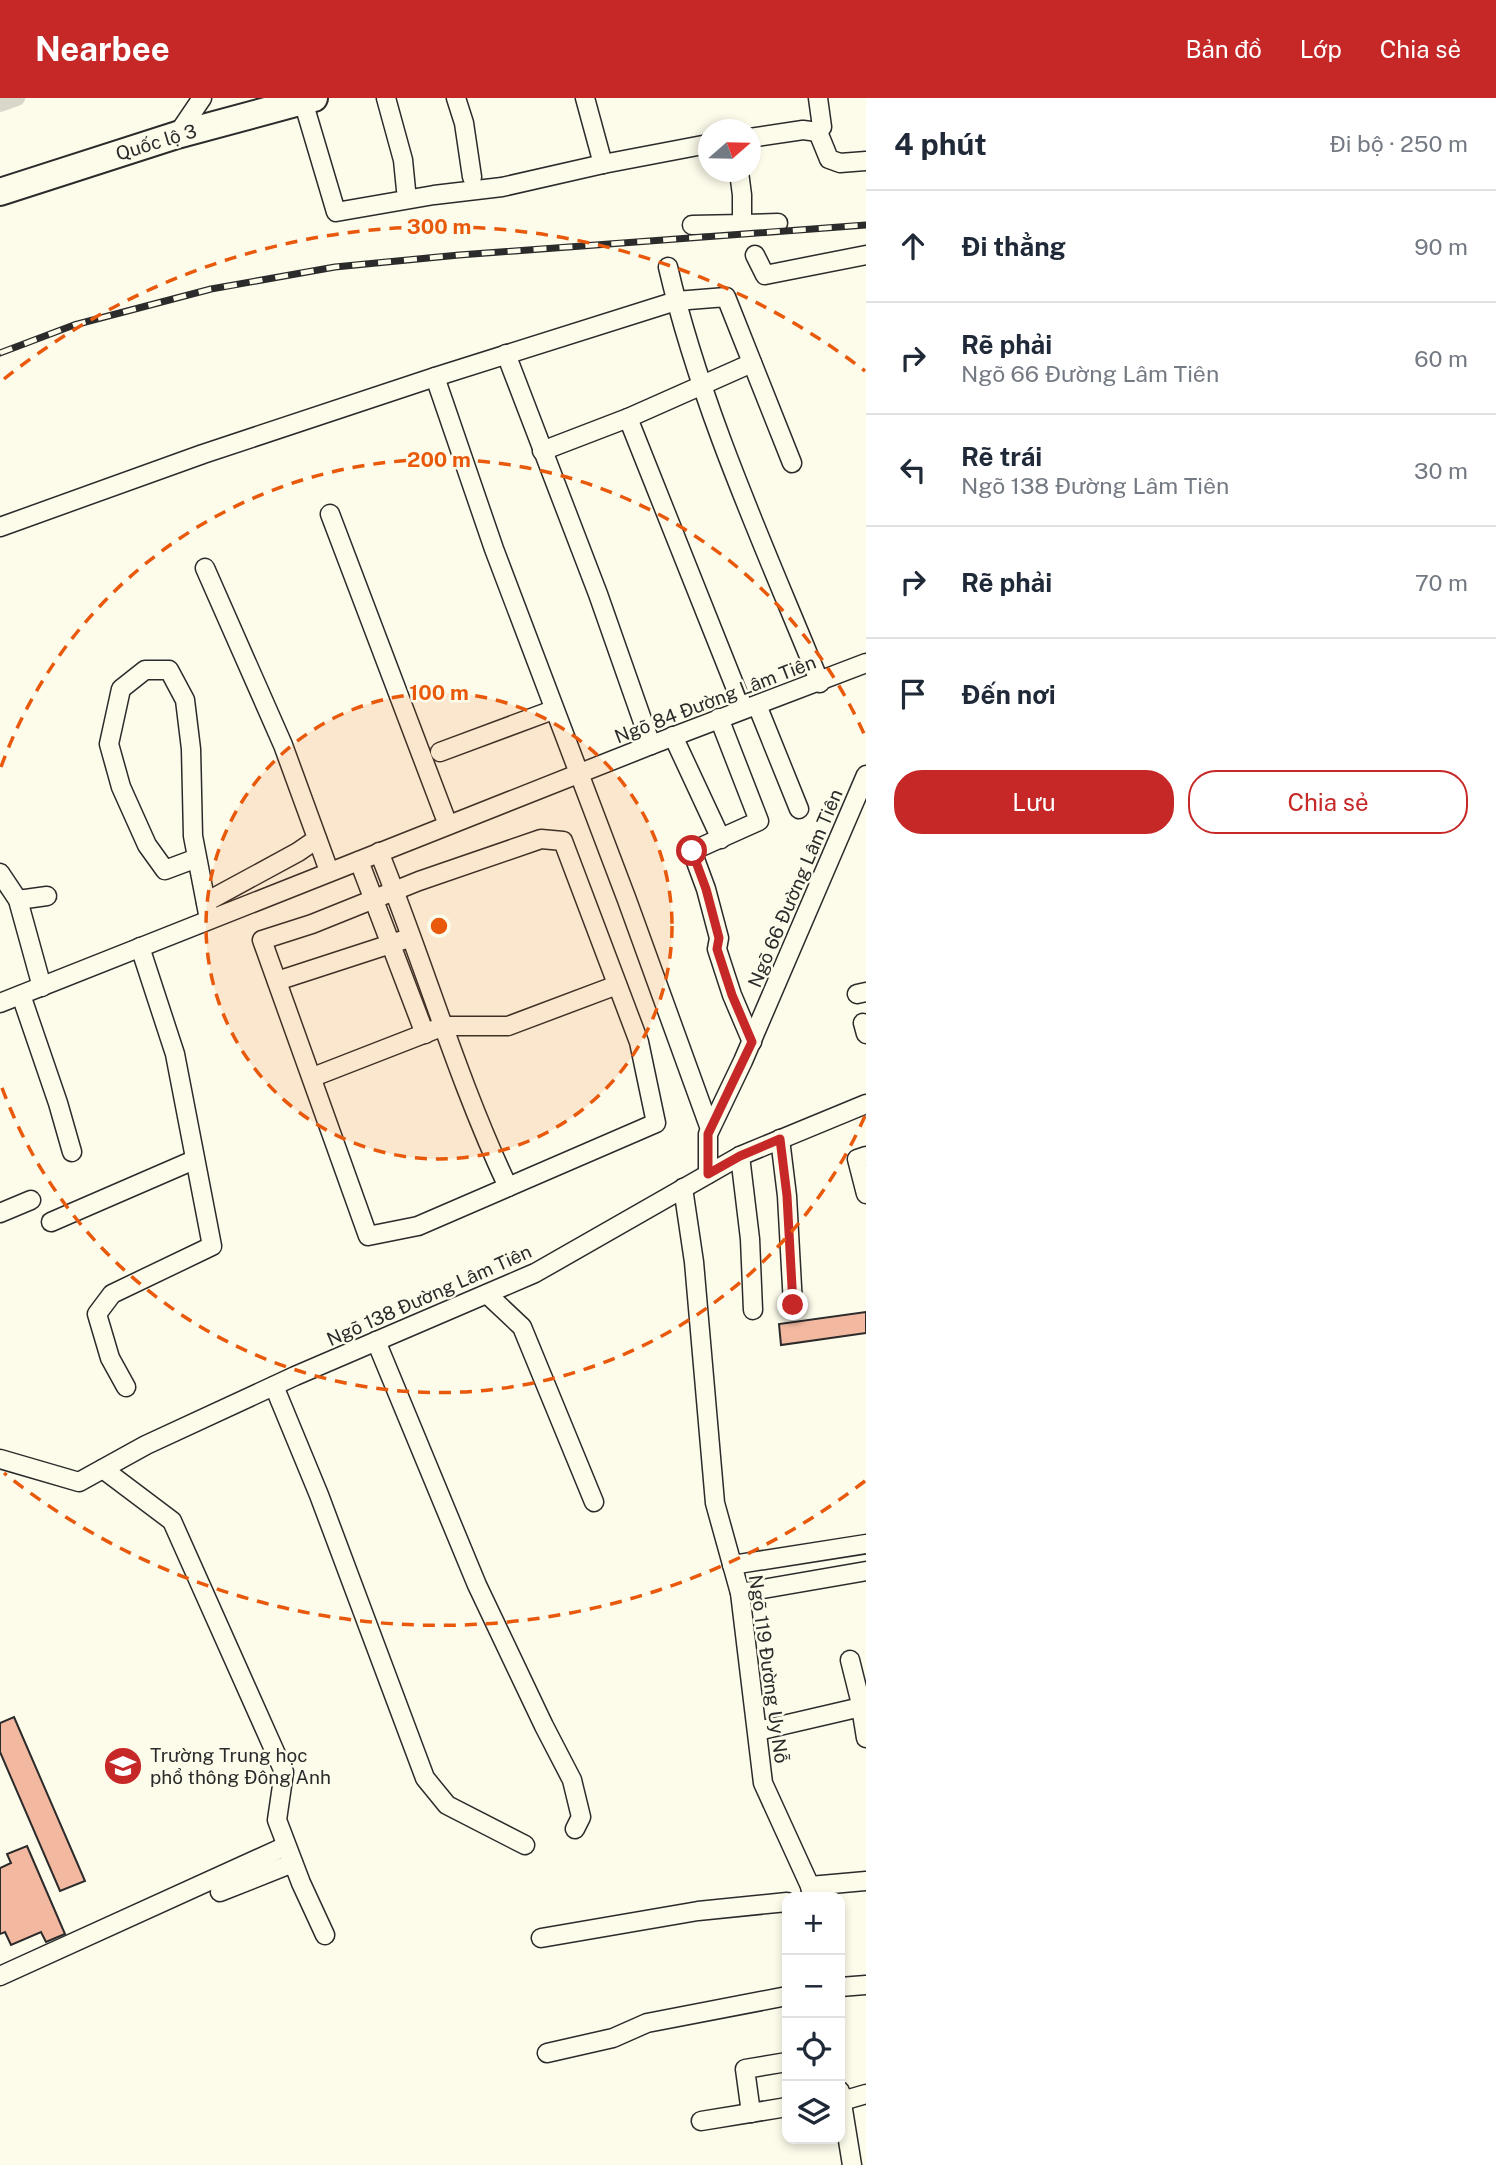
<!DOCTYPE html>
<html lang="vi">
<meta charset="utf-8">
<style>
:root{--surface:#fff;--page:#f2f2f3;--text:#1f2937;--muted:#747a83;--line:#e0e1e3;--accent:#c62828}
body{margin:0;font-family:"Public Sans",sans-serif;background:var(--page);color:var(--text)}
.controls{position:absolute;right:21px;bottom:21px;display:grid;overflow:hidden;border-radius:14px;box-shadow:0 4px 10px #0003}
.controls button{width:63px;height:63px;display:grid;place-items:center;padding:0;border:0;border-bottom:2px solid var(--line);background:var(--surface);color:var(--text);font:35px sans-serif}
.compass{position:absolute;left:698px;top:21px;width:63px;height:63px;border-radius:50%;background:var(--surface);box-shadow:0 4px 10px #0003;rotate:70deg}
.stop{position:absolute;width:21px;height:21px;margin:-16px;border:5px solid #c62828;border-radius:50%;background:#fff}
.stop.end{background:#c62828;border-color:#fff;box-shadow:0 2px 7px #0008}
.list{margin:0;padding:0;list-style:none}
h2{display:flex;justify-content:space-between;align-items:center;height:91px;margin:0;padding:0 28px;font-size:30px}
h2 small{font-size:23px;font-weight:400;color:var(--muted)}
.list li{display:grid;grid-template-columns:46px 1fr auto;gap:21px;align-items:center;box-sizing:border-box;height:112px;padding:0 28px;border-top:2px solid var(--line)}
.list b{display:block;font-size:26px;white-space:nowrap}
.list p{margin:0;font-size:23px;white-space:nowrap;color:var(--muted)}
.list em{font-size:23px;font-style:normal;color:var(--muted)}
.actions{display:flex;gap:14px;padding:21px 28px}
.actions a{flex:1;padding:16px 0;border:2px solid var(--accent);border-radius:28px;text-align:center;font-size:24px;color:var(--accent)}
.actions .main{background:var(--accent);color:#fff}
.icon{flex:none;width:38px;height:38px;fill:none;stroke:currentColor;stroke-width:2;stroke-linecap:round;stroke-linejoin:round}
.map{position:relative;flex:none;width:866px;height:2067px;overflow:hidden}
header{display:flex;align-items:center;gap:42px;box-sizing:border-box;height:98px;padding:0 35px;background:var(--accent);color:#fff}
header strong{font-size:33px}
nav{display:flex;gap:38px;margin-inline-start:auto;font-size:24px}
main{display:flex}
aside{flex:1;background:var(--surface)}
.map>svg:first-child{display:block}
</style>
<header>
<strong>Nearbee</strong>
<nav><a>Bản đồ</a><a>Lớp</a><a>Chia sẻ</a></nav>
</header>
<main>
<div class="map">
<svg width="866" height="2067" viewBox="0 0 866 2067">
<rect width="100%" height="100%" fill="#fdfbea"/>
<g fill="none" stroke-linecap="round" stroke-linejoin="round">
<polyline stroke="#d8d7c9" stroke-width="16" points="0,6 17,0"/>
</g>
<g fill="#f2b8a0" stroke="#2b2b2b" stroke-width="2">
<polygon points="866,1214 866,1235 781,1247 779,1226"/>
<polygon points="14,1619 85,1783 60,1793 0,1654 0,1625"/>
<polygon points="27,1748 65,1836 46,1844 41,1834 11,1847 5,1834 0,1836 0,1770 11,1765 7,1756"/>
</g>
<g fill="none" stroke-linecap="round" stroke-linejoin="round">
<g stroke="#2b2b2b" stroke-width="21">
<g id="minor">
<polyline points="386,0 403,62 406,92"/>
<polyline points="456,0 464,25 472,79"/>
<polyline points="585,0 603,66"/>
<polyline points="818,0 822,29 818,34 829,61 840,65 866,63"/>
<polyline points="303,3 336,114 434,97 502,89 603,66 708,46"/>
<polyline points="177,37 202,0"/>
<polyline points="750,40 803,32 818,34"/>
<polyline points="742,126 778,125"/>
<polyline points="692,127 742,126 742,97 739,74"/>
<polyline points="755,157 765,177 866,157"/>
<path d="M668 169C701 311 765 450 820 585"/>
<polyline points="506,256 598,496 651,647"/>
<polyline points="435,279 494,451 627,802 710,1031"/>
<polyline points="628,320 744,611"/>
<polyline points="542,353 628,320 752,265"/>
<polyline points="330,416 448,727"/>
<polyline points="0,429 203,356 435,279 676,203 726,199 792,365"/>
<polyline points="205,470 283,647 329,773"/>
<polyline points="757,607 799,711"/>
<polyline points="719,620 759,723 692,753 706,791 719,840 717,851 732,897 752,944"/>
<polyline points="673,638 721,741"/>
<polyline points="440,654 553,612"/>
<polygon points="541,741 563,743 639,944 656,1025 418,1128 368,1138 262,842 312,826 419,783"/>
<path d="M379 754C424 865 457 981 508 1089"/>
<polyline points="197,760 165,772 147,747 121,689 109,646 121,591 145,572 169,572 185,602 191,651 193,738 209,821"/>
<polyline points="359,763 425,936"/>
<polyline points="0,775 18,802 42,889"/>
<polyline points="18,802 47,798"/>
<polyline points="206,804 298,754 317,741"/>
<polyline points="277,883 403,842"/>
<polyline points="857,896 866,894"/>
<polyline points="21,897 58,1005 72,1054"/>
<polyline points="0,905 651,647 866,565"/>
<polyline points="863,925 866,936"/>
<polyline points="313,979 444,928 508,928 617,887"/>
<polyline points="780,1041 787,1098 793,1207"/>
<polyline points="740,1058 750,1141 753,1212"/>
<polyline points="866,1058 857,1061 866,1096"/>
<polyline points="708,1076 708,1036 743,963 866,677"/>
<polyline points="683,1090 694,1164 715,1405 740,1495 763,1685 810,1788 812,1799"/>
<polyline points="0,1115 31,1102"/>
<polyline points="51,1124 194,1062"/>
<polyline points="487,1196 522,1229 594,1404"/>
<polyline points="376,1243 477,1487 544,1628 572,1682 581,1719 575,1731"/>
<polyline points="274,1288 319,1397 425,1680 447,1707 525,1747"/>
<polyline points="126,1289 110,1260 97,1216 112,1196 212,1148 175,956 140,849"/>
<polyline points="0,1361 79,1384 146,1347 295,1278 535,1175 740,1058 866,1006"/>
<polyline points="103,1371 172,1423 284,1674 277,1722 301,1785 325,1837"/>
<polyline points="732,1467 866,1446"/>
<polyline points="740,1495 866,1473"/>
<polyline points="850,1562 860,1602"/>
<polyline points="861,1609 866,1640"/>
<polyline points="758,1633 861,1609 860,1602 866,1602"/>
<polyline points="810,1788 866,1783"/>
<polyline points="220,1794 293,1765"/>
<polyline points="541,1840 698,1813 787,1804"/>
<polyline points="0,1878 286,1748"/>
<polyline points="840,1889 866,1887"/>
<polyline points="547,1955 613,1940 647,1925 787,1898"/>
<polyline points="840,1993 852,2067"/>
<polyline points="842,2003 866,1996"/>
<polyline points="751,2015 745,1971 787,1964"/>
<polyline points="701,2023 787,2009"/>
</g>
</g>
<g stroke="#2b2b2b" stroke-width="30">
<polyline id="highway" points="0,94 177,37 314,0"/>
</g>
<use href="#minor" stroke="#fdfbea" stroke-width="18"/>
<use href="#highway" stroke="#fdfbea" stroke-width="26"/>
<g stroke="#2b2b2b" stroke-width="7">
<polyline id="rail" points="0,255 74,227 211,191 335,169 459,157 866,127"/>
</g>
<use href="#rail" stroke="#fdfbea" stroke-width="4.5" stroke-dasharray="13" stroke-linecap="butt"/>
</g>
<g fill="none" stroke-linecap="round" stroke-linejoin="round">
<polyline stroke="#c62828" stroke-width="9" points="692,753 706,791 719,840 717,851 732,897 752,944 708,1036 708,1076 740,1058 780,1041 787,1098 793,1207"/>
</g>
<circle cx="439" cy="828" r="233" fill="#e8590c" fill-opacity=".12"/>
<g fill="none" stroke="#e8590c" stroke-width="3.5" stroke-dasharray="12 9">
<circle cx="439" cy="828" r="233"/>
<path d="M865 1018A466 466 0 0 1 1 987M1 669A466 466 0 0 1 865 638"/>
<path d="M865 1383A699 699 0 0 1 4 1375M4 281A699 699 0 0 1 865 273"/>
</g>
<defs>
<g id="school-disc" transform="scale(2.0125)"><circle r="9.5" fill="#c62828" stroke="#fdfbea"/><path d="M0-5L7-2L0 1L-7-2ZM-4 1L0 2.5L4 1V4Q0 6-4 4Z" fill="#fff"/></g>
</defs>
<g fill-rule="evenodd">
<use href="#school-disc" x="123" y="1668"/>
</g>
<g text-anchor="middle" stroke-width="5" stroke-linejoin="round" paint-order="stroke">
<g font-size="19" fill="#2b2b2b" stroke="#fdfbea">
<text transform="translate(156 44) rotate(-17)" y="7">Quốc lộ 3</text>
<text transform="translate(715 601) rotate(-21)" y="7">Ngõ 84 Đường Lâm Tiên</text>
<text transform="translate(795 790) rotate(-67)" y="7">Ngõ 66 Đường Lâm Tiên</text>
<text transform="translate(429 1197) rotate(-24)" y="7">Ngõ 138 Đường Lâm Tiên</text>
<text transform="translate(769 1571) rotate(82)" y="7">Ngõ 119 Đường Uy Nỗ</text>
</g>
<g font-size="19" fill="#2b2b2b" stroke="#fdfbea" text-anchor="start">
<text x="150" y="1664">Trường Trung học<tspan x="150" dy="22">phổ thông Đông Anh</tspan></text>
</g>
</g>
<circle cx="439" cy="828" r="10" fill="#e8590c" stroke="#fdfbea" stroke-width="3.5"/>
<g font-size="21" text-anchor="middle" font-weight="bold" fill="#e8590c" stroke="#fdfbea" stroke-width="5" stroke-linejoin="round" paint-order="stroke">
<text x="439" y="136">300 m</text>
<text x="439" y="369">200 m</text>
<text x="439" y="602">100 m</text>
</g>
</svg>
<div class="controls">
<button>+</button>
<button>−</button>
<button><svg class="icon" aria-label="locate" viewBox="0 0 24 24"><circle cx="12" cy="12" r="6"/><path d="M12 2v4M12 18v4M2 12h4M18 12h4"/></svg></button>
<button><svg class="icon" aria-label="layers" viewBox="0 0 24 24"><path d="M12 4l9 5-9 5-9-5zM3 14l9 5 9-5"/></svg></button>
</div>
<svg class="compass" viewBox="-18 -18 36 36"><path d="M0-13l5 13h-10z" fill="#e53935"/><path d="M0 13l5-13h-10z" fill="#747a83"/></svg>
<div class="stop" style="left:692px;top:753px"></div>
<div class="stop end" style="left:793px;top:1207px"></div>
</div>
<aside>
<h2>4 phút<small>Đi bộ · 250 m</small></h2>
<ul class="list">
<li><svg class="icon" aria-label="ahead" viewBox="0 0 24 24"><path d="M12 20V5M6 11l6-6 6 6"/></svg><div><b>Đi thẳng</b></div><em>90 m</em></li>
<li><svg class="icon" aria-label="right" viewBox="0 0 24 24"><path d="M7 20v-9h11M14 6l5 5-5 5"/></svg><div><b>Rẽ phải</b><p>Ngõ 66 Đường Lâm Tiên</p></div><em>60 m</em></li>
<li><svg class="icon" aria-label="left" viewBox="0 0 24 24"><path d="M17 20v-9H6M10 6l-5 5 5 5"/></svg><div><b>Rẽ trái</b><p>Ngõ 138 Đường Lâm Tiên</p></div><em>30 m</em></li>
<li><svg class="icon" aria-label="right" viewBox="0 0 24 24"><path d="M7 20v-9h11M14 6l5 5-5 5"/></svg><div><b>Rẽ phải</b></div><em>70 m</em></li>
<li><svg class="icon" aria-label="arrive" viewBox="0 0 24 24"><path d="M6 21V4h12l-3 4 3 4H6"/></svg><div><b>Đến nơi</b></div></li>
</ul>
<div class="actions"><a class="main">Lưu</a><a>Chia sẻ</a></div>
</aside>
</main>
